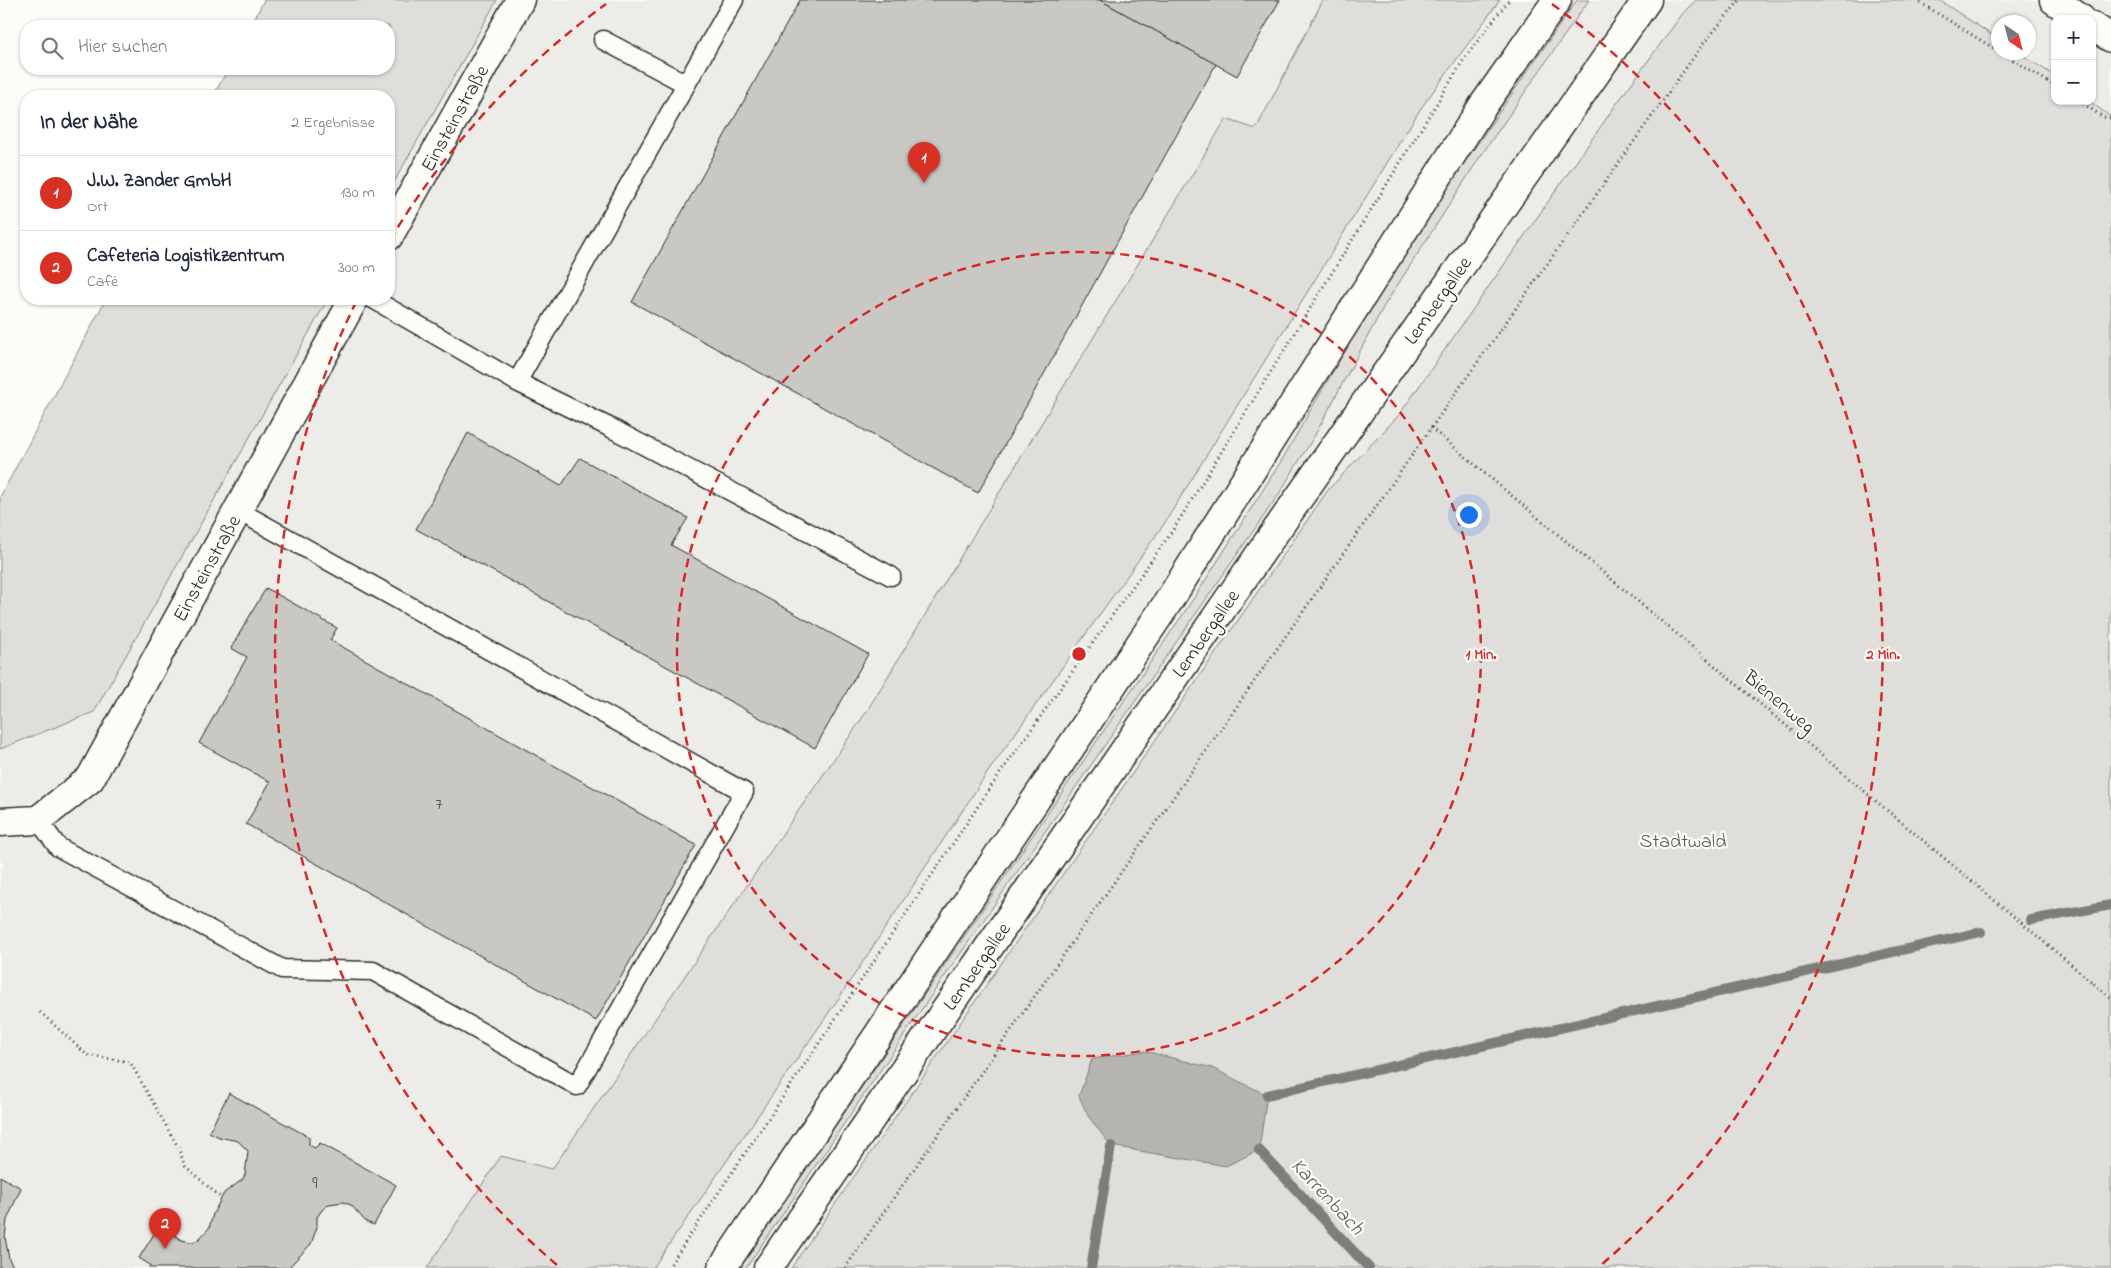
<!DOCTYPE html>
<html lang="de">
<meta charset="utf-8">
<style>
:root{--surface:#fff;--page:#f6f6f7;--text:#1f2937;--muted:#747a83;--line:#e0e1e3;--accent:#d93025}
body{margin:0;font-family:"Indie Flower",sans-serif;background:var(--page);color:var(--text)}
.controls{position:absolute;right:15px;top:15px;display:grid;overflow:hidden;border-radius:10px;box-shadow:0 1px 4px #0004}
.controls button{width:45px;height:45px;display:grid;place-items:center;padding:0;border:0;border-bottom:1px solid var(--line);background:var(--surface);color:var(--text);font:25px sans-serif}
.compass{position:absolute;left:1991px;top:15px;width:45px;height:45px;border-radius:50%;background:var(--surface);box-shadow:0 1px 4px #0004;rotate:145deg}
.you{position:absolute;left:1468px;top:514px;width:18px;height:18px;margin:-12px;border:4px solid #fff;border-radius:50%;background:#1a73e8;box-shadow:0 0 0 8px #1a73e833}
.badge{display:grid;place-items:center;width:32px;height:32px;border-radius:50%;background:var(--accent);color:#fff;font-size:16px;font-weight:700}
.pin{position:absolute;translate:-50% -41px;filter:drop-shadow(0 1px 2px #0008)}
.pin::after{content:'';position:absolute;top:26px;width:18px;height:15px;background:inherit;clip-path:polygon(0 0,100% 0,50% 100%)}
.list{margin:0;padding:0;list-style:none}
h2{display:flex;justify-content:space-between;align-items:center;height:65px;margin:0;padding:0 20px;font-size:21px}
h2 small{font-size:16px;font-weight:400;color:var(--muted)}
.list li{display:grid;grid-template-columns:32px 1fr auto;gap:15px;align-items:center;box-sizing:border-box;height:75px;padding:0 20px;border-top:1px solid var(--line)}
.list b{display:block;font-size:19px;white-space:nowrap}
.list p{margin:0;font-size:16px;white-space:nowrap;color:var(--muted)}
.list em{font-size:16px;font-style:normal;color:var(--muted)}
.icon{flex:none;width:28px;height:28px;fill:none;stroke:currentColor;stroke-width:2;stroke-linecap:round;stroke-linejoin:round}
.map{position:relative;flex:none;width:2111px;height:1268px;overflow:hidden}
.search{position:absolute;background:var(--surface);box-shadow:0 1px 4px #0004;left:20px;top:20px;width:375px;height:55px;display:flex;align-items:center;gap:12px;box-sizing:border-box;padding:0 18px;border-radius:20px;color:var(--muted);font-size:19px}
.panel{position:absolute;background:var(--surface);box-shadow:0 1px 4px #0004;left:20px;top:90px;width:375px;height:215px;border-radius:20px}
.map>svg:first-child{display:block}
</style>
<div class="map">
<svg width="2111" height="1268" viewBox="0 0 2111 1268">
<rect width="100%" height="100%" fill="#fdfcf7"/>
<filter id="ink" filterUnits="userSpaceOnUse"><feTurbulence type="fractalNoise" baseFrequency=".02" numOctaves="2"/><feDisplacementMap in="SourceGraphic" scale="10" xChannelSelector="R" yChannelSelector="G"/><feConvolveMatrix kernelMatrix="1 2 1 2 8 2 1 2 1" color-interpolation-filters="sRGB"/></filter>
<g filter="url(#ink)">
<g fill="#edece8">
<polygon points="497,0 1323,0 1256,129 1226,119 865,714 552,1170 501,1156 427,1268 0,1268 0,871 4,864 0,861 0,749 94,712 328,299 389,299 389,191"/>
<polygon points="1500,0 1696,0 1683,13 1399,415 1328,490 790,1268 653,1268 841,995 1421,108"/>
<polygon points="1939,0 2111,0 2111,117 2089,101 2092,101 2092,19 2055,19 2055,76 2019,53 2028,52 2028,22 1998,22 1998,39"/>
</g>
<g fill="#dfdeda" stroke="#858482">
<polygon points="264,0 497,0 389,191 389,96 213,96 228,69 389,69 389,26 251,26"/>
<polygon points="1323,0 1500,0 1421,108 1164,524 988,772 841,995 653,1268 427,1268 501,1156 552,1169 865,714 1226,119 1256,129"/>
<polygon points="1577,0 1589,0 1480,157 1384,306 1315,435 1279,494 922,1009 746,1268 739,1268 1198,592 1280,463 1375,299 1471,153"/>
<polygon points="1696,0 1939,0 1998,39 1998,52 2019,53 2055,76 2055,101 2089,101 2111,117 2111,1268 791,1268 1328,490 1399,415 1620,99 1683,13"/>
<polygon points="106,299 328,299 94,712 0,749 0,497"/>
</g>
<polygon fill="#b5b4b1" stroke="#7e7d7b" points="1145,1051 1212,1068 1267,1095 1259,1150 1226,1166 1111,1146 1088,1116 1079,1096 1092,1059"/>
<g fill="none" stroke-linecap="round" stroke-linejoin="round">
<g stroke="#7e7d7b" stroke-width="10">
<polyline points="2031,920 2111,905"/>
<polyline points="1267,1095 1981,932"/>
<polyline points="1259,1150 1369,1268"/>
<polyline points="1091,1268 1111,1146"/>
</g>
</g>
<g fill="#c9c8c4" stroke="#2b2b2b">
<polygon points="800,0 1100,0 1216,64 978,493 632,302"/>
<polygon points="1100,0 1280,0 1237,76"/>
<polygon points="468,433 561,486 580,458 688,518 671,545 868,654 815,748 416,529"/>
<polygon points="266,588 337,628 330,640 696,845 596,1021 246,824 270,782 199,743 247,657 231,648"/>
<polygon points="229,1093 309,1137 309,1145 315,1148 320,1143 396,1185 374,1225 366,1222 351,1205 343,1202 329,1204 322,1210 317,1217 317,1227 311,1244 288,1268 149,1268 150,1265 139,1258 162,1221 171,1227 175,1235 181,1240 192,1242 198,1240 209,1228 213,1214 224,1193 242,1180 245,1175 248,1151 238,1141 219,1137 209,1132"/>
<polygon points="0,1176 21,1188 7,1220 5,1237 9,1259 14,1268 0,1268"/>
</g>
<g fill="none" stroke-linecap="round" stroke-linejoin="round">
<g stroke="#2b2b2b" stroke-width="21">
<g id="service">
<polyline points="603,40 686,84"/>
<polyline points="373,299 517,382 734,0"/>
<polyline points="517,382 611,428 891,576"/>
<polyline points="38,820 58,847 282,969 373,971 577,1086 744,792 237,510"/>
</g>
</g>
<g stroke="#2b2b2b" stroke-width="31">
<g id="minor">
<polyline points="389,236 520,0"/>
<polyline points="0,822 38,820 90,779 354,299"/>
</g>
</g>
<g stroke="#2b2b2b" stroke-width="31">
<g id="secondary">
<polyline points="2054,0 2081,19"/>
<polyline points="2092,26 2111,38"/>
</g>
</g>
<g stroke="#2b2b2b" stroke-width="31">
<g id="primary">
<polyline points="722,1268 1168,602 1482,107 1557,0"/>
<polyline points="768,1268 1266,545 1647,0"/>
</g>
</g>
<g stroke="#2b2b2b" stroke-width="3" stroke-dasharray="1 4" stroke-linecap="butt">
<polyline points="1916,0 1998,51"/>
<polyline points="2000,52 2055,86"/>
<polyline points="2079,101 2103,117 2111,118"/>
<polyline points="1431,428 2111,998"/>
<polyline points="40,1012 87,1055 130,1062 178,1147 185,1166 221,1198"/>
<polyline points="668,1268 1001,772 1173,530 1466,56 1509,0"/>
<polyline points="845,1268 1431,428 1703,44 1740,0"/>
</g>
<use href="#service" stroke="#fdfcf7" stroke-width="18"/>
<use href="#minor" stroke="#fdfcf7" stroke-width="28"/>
<use href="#secondary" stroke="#fdfcf7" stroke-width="28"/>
<use href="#primary" stroke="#fdfcf7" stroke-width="28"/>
</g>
</g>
<g fill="none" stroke="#d62828" stroke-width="2.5" stroke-dasharray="9 6">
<circle cx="1079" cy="654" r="402"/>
<path d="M557 1265A804 804 0 0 1 356 302M390 240A804 804 0 0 1 606 4M1552 4A804 804 0 0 1 1601 1265"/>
</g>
<g text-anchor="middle" stroke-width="4.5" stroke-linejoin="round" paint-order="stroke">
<g font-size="18" fill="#525251">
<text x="439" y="809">7</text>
<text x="315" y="1188">9</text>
</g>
<g font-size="20" fill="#2b2b2b" stroke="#fdfcf7">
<text transform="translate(454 118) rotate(-61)" y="7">Einsteinstraße</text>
<text transform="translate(1437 300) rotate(-55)" y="7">Lembergallee</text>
<text transform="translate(206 568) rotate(-61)" y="7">Einsteinstraße</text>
<text transform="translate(1205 633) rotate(-55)" y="7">Lembergallee</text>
<text transform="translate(1780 701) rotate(40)" y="7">Bienenweg</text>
<text transform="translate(976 966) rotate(-55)" y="7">Lembergallee</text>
</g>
<g font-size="20" fill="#585857" stroke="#fdfcf7">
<text x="1683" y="847">Stadtwald</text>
</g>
<g font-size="21" font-style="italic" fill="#5b5b5a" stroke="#fdfcf7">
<text transform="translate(1328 1196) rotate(47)" y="7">Karrenbach</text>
</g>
</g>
<circle cx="1079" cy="654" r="8" fill="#d62828" stroke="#fdfcf7" stroke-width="2.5"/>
<g font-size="15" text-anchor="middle" font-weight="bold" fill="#d62828" stroke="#fdfcf7" stroke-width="4.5" stroke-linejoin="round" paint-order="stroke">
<text x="1481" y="659">1 Min.</text>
<text x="1883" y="659">2 Min.</text>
</g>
</svg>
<div class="controls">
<button>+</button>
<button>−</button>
</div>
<svg class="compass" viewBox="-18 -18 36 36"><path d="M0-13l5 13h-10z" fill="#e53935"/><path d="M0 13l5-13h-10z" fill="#747a83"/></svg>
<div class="you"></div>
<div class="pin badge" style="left:924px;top:183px">1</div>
<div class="pin badge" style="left:165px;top:1249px">2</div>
<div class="search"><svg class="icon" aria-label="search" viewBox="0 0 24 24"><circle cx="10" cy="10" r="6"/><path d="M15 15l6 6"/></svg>Hier suchen</div>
<section class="panel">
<h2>In der Nähe<small>2 Ergebnisse</small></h2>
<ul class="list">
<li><span class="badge">1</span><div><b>J.W. Zander GmbH</b><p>Ort</p></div><em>130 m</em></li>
<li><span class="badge">2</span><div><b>Cafeteria Logistikzentrum</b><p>Café</p></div><em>300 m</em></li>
</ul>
</section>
</div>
